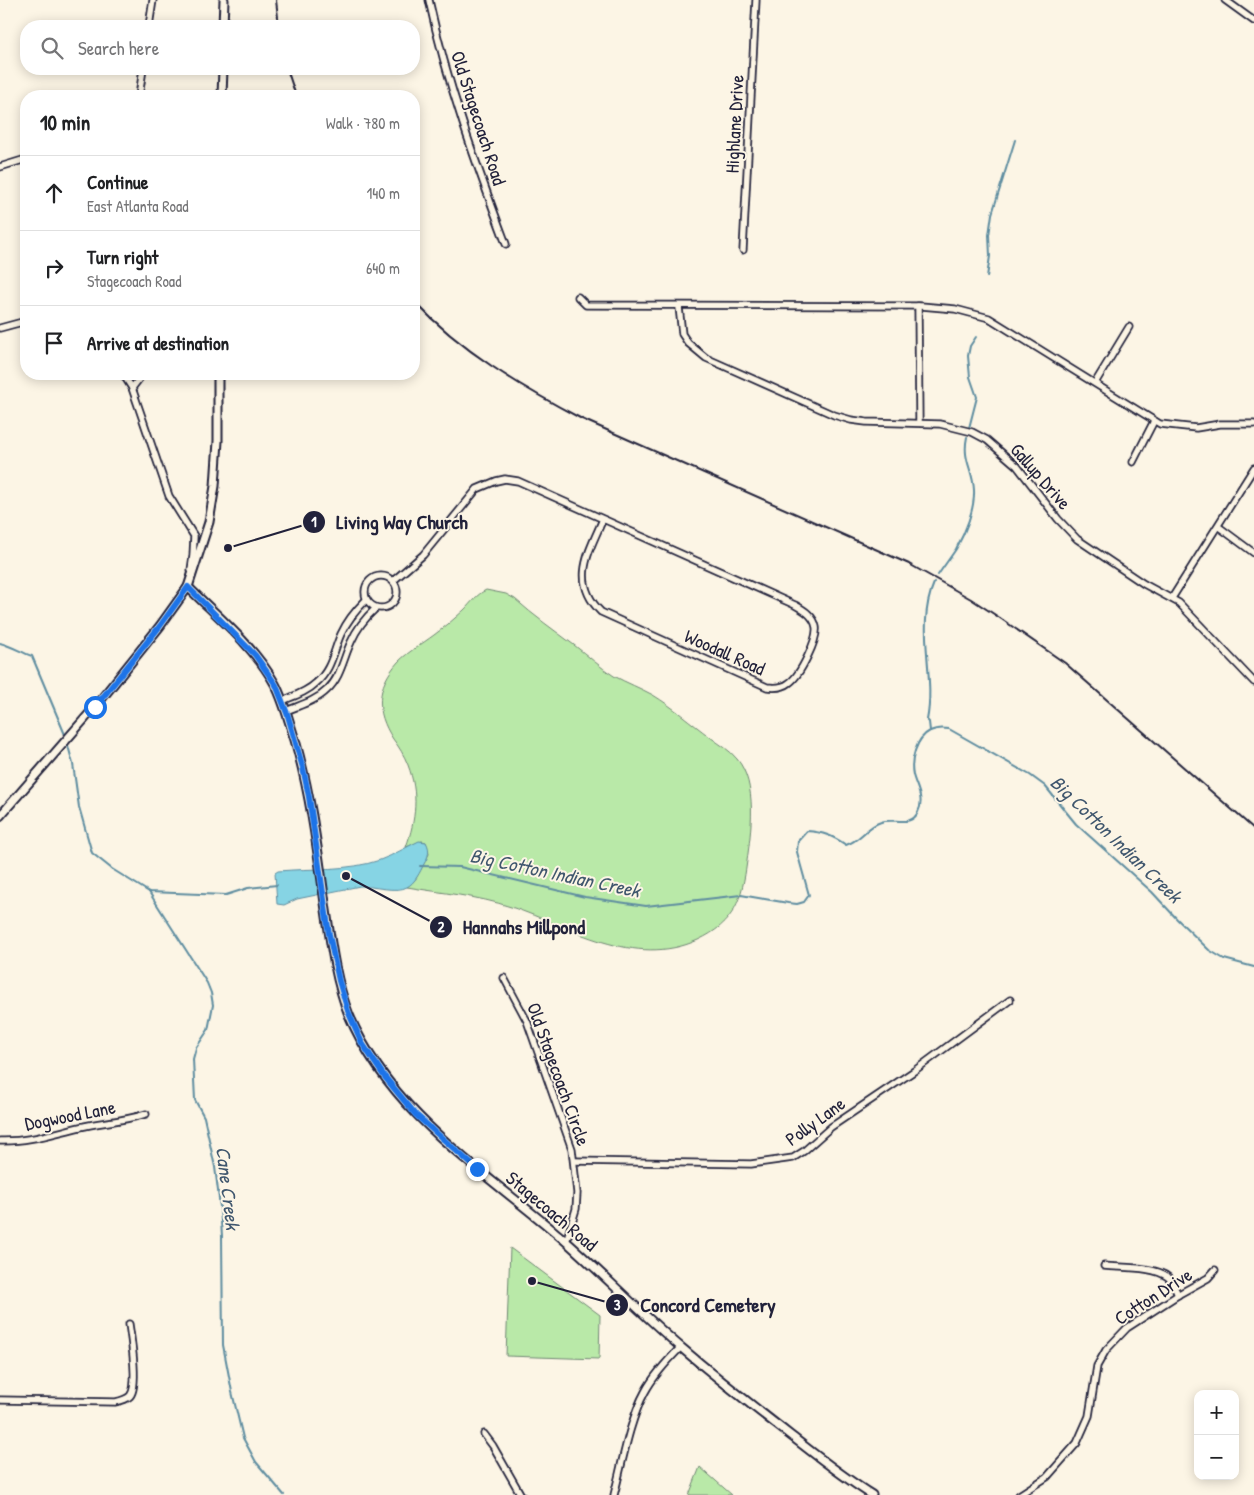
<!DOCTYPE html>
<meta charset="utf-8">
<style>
:root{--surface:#fff;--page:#f6f6f6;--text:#202124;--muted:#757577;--line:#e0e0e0}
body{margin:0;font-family:"Patrick Hand",sans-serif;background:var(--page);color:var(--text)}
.controls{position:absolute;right:15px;bottom:15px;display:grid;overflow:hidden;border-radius:10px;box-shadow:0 2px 12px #0003}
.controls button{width:45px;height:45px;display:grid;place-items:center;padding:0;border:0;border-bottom:1px solid var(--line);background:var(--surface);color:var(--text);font:25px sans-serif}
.stop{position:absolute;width:15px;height:15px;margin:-11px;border:4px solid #1a73e8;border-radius:50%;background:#fff}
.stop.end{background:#1a73e8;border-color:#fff;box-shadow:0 1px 5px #0008}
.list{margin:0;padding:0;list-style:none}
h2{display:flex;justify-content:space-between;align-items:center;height:65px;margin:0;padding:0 20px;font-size:21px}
h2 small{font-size:16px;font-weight:400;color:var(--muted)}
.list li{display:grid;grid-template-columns:32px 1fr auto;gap:15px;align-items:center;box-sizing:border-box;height:75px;padding:0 20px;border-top:1px solid var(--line)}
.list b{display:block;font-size:19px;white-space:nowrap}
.list p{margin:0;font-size:16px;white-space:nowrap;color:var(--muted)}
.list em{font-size:16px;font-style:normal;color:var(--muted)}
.icon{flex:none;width:28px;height:28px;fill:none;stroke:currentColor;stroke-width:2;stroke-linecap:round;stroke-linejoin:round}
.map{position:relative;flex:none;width:1254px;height:1495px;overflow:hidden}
.search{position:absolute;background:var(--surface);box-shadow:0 2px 12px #0003;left:20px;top:20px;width:400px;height:55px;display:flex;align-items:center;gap:12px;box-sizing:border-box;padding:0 18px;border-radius:20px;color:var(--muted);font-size:19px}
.panel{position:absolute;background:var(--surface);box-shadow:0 2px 12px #0003;left:20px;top:90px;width:400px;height:290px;border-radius:20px}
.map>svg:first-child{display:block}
</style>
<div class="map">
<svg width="1254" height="1495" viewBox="0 0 1254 1495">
<rect width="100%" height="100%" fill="#fcf5e5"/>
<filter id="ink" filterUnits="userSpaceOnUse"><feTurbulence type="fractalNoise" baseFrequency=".02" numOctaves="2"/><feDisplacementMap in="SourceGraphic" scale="10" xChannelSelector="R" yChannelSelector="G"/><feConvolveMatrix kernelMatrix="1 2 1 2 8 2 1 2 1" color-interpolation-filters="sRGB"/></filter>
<g filter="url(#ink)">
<g fill="#b9e9a8" stroke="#6e8672">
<path d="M486 590 506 594 515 599C534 616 554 630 574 645 587 655 600 667 614 676 627 683 640 688 653 695 673 707 691 723 710 737 719 744 730 750 737 759 758 784 751 831 747 861 742 899 735 923 698 940 634 969 571 927 511 907 478 896 442 893 407 887L415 880 429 854 426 842 422 841 406 847C416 819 419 794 408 765 404 755 399 747 393 739 375 711 376 687 398 662 409 651 422 644 434 635 445 627 454 619 464 610 472 602 476 595 486 590Z"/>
<polygon points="510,1248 600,1315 599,1359 506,1356"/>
<polygon points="700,1467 732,1495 689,1495"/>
</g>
<path fill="#86d4e4" stroke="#5e8da0" d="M419 841 426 842C431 851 428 857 424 864 420 872 415 883 407 887 397 893 372 886 360 886L297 899 284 905 277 904 275 873 278 871C312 868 348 871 380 860 394 855 406 847 419 841Z"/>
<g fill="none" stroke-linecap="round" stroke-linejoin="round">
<g stroke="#5e8da0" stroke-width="2">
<polyline points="987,277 990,256 989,235 992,214 1015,140"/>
<polyline points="969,428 977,397 970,377 968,356 970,346 976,337"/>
<path d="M938 575C944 566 950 558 956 549 965 533 975 509 974 490 973 469 962 460 967 437"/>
<path d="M0 643C11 646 21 652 32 656L66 737"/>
<path d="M930 731 929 722 927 720C936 675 915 627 934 583"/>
<polyline points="67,742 73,764 79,807 92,853 112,869 149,892 226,895 248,888 277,885"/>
<path d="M420 866 460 867 585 897 646 906 741 895 788 903 797 904 804 902 809 895 797 852 798 841 807 831C823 832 833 836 846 845 861 840 867 826 881 822 893 817 911 828 918 812 925 799 916 787 913 775 910 761 916 738 930 731 936 728 943 728 949 729L1030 775 1045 786 1076 824 1152 892 1177 919 1209 950 1224 959 1254 967"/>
<polyline points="149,892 207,983 211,993 213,1005 208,1030 196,1048 193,1059 195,1100 204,1117 215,1167 220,1207 222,1236 223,1345 232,1392 243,1438 256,1462 284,1495"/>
</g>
<g stroke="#22223b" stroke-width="9">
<g id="minor">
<path d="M429 0C447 84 476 164 506 244"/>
<polyline points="1225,0 1254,21"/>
<polyline points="149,26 153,0"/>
<polyline points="139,96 143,69"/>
<polyline points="0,167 26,159"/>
<polyline points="743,250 756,0"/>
<polyline points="578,297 586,305 921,306 955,309 989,318 1160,424 1196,428 1220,424 1254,424"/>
<polyline points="918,306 919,422"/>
<polyline points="679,307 682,334 688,343 706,358 834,415 851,420 866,422 940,424 972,432 987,440 1017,466 1058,519 1077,539 1144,584 1179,603 1254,682"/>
<polyline points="0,328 26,321"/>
<polyline points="123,374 132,388 169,496 194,536 193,556 191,570"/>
<polyline points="1095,383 1129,327"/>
<polyline points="132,388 139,379 140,374"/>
<polyline points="1133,462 1154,421"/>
<polyline points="1219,527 1254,553"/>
<circle cx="381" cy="592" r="16"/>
<path d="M393 581 423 555 477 489 496 481 505 479 518 481 603 519C589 552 570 581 601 612L767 687C775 688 783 688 789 683 800 676 818 639 816 627 814 616 804 610 795 605L603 519"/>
<polyline points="1172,598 1254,468"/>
<path d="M282 701C294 696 307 692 316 683 332 669 333 652 341 634 347 621 356 610 366 600"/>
<path d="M286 711C300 705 316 701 327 690 341 677 343 659 351 642 357 628 365 618 376 608"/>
<polyline points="504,978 527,1021 572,1149 577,1193 576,1209 566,1242"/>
<path d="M0 1141C28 1142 54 1133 80 1127 102 1122 124 1121 146 1114"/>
<polyline points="574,1161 751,1164 793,1158 804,1151 831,1127 914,1071 1010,1000"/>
<path d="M1104 1266C1122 1268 1154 1266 1168 1277 1173 1282 1175 1289 1178 1295"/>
<path d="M0 1400 115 1402C120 1401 126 1400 130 1396 139 1386 131 1338 129 1324"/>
<polyline points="484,1434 493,1446 521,1495"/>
<path d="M614 1495C622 1464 630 1419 645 1392 654 1375 667 1361 681 1347"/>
<polyline points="1019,1495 1047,1477 1077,1443 1089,1416 1097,1366 1106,1350 1127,1328 1181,1293 1208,1278 1215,1270"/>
</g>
</g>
<g stroke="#22223b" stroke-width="11">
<g id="tertiary">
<polyline points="223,26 224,0"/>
<polyline points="222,96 223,69"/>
<path d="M188 587C218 617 254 646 275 684 284 701 289 722 295 740 311 796 318 853 326 910 331 945 336 982 349 1015 392 1117 489 1174 569 1244 608 1279 644 1316 683 1349 718 1379 754 1407 790 1435 817 1456 843 1477 872 1495"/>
<polyline points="0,816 95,707 160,626 188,587 209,522 215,486 218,441 218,374"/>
</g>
</g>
<use href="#minor" stroke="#fcf5e5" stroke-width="5.5"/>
<use href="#tertiary" stroke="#fcf5e5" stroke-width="7"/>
<g stroke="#22223b" stroke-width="2">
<polyline points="276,0 279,26"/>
<polyline points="287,69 296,96"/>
<path d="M414 301C461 351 521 387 582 419L909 564 971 599 1000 618 1065 663 1254 829"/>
</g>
</g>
</g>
<g fill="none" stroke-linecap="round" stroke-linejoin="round" filter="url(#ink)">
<polyline stroke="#1a73e8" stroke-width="6" points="95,707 160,626 188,587 255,655 276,685 288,716 303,768 309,797 329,934 339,981 348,1011 362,1043 384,1076 416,1115 477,1169"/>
</g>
<g text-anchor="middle" stroke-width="4" stroke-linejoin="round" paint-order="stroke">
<g font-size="19" fill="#22223b" stroke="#fcf5e5">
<text transform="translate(479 118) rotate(72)" y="7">Old Stagecoach Road</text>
<text transform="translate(734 124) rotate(-87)" y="7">Highlane Drive</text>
<text transform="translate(1041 476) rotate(49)" y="7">Gallup Drive</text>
<text transform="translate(725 652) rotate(24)" y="7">Woodall Road</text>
<text transform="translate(559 1074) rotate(70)" y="7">Old Stagecoach Circle</text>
<text transform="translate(70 1115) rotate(-11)" y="7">Dogwood Lane</text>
<text transform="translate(815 1121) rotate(-36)" y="7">Polly Lane</text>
<text transform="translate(552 1211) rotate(40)" y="7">Stagecoach Road</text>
<text transform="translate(1153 1296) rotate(-33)" y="7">Cotton Drive</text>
</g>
<g font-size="20" font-style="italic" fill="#40576e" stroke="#fcf5e5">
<text transform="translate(1116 839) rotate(44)" y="7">Big Cotton Indian Creek</text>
<text transform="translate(555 873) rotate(12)" y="7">Big Cotton Indian Creek</text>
<text transform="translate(228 1188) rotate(83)" y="7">Cane Creek</text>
</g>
</g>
<path fill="none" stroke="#22223b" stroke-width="2" d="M228 548L314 522M346 876L441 927M532 1281L617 1305"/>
<g fill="#22223b" stroke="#fcf5e5" stroke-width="2">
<circle cx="228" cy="548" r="5"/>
<circle cx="346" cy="876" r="5"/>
<circle cx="532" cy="1281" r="5"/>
<circle cx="314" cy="522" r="12"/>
<circle cx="441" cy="927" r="12"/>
<circle cx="617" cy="1305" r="12"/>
</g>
<g font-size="15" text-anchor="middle" font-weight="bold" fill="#fff">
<text x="314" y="527">1</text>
<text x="441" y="932">2</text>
<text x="617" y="1310">3</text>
</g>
<g font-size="20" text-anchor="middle" font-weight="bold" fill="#22223b" stroke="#fcf5e5" stroke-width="4" stroke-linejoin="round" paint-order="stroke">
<text x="402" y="529">Living Way Church</text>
<text x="524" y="934">Hannahs Millpond</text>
<text x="708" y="1312">Concord Cemetery</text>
</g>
</svg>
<div class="controls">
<button>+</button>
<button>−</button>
</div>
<div class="stop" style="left:95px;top:707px"></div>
<div class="stop end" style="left:477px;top:1169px"></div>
<div class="search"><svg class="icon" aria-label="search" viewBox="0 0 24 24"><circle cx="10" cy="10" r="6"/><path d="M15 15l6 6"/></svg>Search here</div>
<section class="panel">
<h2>10 min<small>Walk · 780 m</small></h2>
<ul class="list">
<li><svg class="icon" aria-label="ahead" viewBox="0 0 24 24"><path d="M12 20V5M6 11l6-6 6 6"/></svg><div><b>Continue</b><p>East Atlanta Road</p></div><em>140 m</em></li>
<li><svg class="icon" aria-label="right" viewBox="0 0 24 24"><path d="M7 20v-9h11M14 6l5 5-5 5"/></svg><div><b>Turn right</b><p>Stagecoach Road</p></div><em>640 m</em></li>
<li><svg class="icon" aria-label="arrive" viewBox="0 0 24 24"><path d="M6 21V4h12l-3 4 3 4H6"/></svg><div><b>Arrive at destination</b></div></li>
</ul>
</section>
</div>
